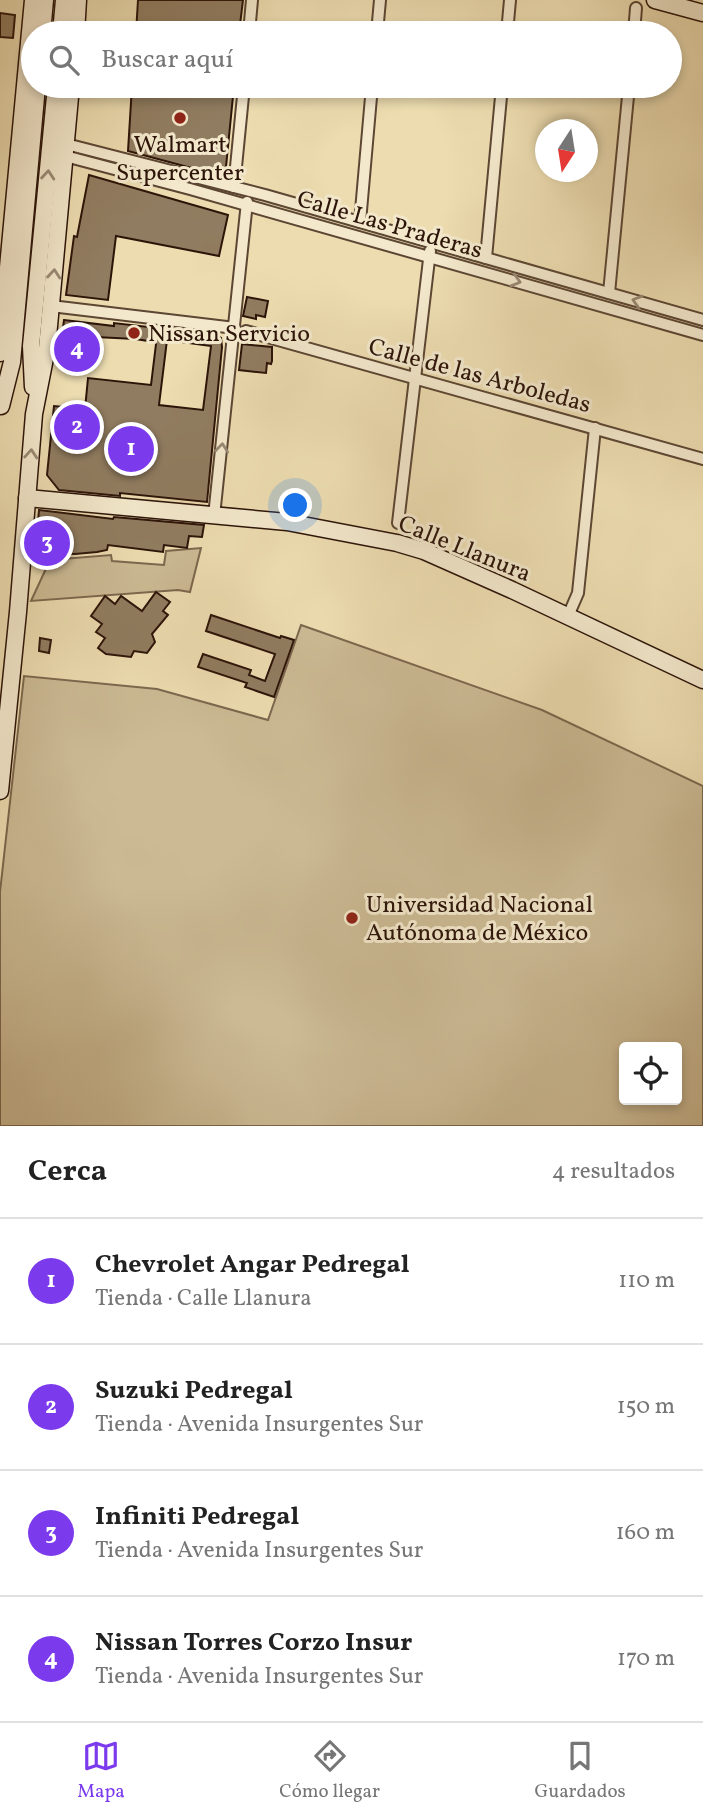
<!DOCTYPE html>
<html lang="es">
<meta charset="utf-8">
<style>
:root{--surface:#fff;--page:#f2f2f2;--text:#222;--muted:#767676;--line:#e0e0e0;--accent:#7c3aed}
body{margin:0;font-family:Vollkorn,serif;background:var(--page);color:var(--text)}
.controls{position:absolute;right:21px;bottom:21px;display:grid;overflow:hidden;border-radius:7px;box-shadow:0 4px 10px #0003}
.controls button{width:63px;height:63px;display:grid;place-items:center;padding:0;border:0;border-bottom:2px solid var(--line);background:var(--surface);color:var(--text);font:35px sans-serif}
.compass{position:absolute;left:535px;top:119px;width:63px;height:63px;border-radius:50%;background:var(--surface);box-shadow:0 4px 10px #0003;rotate:192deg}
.you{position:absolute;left:296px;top:506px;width:24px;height:24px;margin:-18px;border:5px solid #fff;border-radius:50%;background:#1a73e8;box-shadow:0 0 0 10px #1a73e833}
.badge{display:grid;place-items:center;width:46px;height:46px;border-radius:50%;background:var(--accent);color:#fff;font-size:23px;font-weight:700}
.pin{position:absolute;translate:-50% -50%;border:4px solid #fff;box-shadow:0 2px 7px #0006}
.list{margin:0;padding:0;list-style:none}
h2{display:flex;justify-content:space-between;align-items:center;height:91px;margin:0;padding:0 28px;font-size:30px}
h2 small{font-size:23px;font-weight:400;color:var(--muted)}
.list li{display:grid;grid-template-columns:46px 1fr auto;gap:21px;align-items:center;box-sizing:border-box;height:126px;padding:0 28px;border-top:2px solid var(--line)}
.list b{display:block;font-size:26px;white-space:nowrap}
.list p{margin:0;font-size:23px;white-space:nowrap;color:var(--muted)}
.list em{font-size:23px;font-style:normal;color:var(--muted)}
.icon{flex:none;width:38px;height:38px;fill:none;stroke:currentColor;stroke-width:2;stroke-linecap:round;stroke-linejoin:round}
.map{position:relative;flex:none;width:703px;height:1126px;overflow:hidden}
.search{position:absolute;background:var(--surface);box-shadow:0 4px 10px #0003;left:21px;right:21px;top:21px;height:77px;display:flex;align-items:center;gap:18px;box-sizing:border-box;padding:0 24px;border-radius:38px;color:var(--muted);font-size:26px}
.sheet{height:595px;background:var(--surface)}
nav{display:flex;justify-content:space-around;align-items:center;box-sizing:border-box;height:98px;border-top:2px solid var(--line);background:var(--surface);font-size:19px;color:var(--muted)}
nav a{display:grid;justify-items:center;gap:4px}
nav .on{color:var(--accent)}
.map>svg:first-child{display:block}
</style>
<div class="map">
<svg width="703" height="1126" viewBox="0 0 703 1126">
<rect width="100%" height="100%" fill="#ecdcb0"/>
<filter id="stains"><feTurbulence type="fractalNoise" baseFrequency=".00286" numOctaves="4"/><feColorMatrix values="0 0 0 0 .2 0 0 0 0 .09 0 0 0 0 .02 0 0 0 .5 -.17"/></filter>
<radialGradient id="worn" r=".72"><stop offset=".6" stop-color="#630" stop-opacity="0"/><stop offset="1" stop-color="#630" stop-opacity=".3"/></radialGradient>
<g fill="#cbba94" stroke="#7c674e" stroke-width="2" fill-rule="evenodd">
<polygon points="201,548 190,592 178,590 31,601 50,560 111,555 112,561 164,565 166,551"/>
<path d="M301 625 542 710 703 786V1126H0V892L24 676 157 689 268 720ZM677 1047V1100H624V1047Z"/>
</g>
<g fill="#907c60" stroke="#2c1409" stroke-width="2" fill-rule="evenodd">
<polygon points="138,0 243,0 239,33 136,33"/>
<polygon points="0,13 15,15 13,38 0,37"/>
<polygon points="132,86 234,86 225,177 128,151"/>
<polygon points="89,175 228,215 219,256 116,236 108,300 66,295 74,236 77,237"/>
<polygon points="247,297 268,301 265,317 256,315 256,319 243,316"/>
<path d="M64 320 114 326V323L218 335 221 338 222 347 207 502 120 493V496L59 490 47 475 54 406 85 409 88 378 151 385 156 344 155 342 135 339 96 337 93 363 59 358ZM167 340 211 346 203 410 159 405Z"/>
<polygon points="242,344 272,347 272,361 271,364 267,363 266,373 239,370"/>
<polygon points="39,510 113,519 114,517 204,525 202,537 189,536 187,548 164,545 163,552 108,545 107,550 97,552 75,554 54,553 40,550 36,545"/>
<polygon points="156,592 170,602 163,611 168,615 152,634 155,642 147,653 134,651 131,657 106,654 98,648 105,638 96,632 102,624 91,616 105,596 115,604 121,596 142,611"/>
<polygon points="211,615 280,638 281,636 294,640 274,697 245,687 247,683 198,667 203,654 251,670 249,675 265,681 275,654 206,631"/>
<polygon points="40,638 51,640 49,653 39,651"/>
</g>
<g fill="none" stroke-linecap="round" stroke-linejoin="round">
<g stroke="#5c4633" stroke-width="14">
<g id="street">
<polyline points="249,33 252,0"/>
<polyline points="377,33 380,0"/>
<polyline points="507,33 510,0"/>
<polyline points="634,33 636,8"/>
<polyline points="66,144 265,195 703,320"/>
<polyline points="65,156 190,189 703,335"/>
<polyline points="234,187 244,86"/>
<polyline points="360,222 372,86"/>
<polyline points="486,258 502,86"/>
<polyline points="609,293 629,86"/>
<polyline points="51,306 235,328"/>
<polyline points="246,331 703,459"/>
<polyline points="214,516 247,202"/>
<polyline points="398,523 430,251"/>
<polyline points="568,616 578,593 595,428"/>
</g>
</g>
<g stroke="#2c1409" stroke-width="19">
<g id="secondary">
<polyline points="655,0 703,13"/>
<polyline points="42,33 45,0"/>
<polyline points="61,33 64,0"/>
<polyline points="76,33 78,0"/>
<polyline points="0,353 33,0"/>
<polyline points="33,387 31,346 56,86"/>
<polyline points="1,406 12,362 37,86"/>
<polyline points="27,498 287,522 397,543 424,551 512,590 703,680"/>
<polyline points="0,791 18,612 34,414 47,348 71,86"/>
</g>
</g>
<use href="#street" stroke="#f3e8cc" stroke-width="10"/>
<use href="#secondary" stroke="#f3e8cc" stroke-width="16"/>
</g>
<defs><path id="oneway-chevron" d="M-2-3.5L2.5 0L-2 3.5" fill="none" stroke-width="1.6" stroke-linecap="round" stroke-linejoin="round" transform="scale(1.75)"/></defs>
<g stroke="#998974">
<use href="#oneway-chevron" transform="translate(48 175) rotate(-85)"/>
<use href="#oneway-chevron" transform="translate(54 274) rotate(-85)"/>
<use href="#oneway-chevron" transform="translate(516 281) rotate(16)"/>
<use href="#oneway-chevron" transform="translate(637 301) rotate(-164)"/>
<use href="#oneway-chevron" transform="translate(222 448) rotate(-84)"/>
<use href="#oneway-chevron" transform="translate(31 454) rotate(-86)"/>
</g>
<g fill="#8f2418" stroke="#f3e8cc" stroke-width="2.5">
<circle cx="180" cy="118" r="7"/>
<circle cx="134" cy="333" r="7"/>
<circle cx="352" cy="918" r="7"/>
</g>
<g text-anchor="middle" stroke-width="6" stroke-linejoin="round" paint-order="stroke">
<g font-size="24" fill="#2c1409" stroke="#f3e8cc" text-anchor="start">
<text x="180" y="152" text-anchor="middle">Walmart<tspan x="180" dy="28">Supercenter</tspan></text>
<text x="148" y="341">Nissan Servicio</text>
<text x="366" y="912">Universidad Nacional<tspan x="366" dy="28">Autónoma de México</tspan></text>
</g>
<g font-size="24" fill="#2c1409" stroke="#f3e8cc">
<text transform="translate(390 224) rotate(16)" y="8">Calle Las Praderas</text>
<text transform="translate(480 375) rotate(15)" y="8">Calle de las Arboledas</text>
<text transform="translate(465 548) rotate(22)" y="8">Calle Llanura</text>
</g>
</g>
<rect width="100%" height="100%" filter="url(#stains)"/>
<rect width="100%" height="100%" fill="url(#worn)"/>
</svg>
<div class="controls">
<button><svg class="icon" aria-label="locate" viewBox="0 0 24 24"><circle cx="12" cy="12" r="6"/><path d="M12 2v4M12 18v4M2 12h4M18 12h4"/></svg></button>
</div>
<svg class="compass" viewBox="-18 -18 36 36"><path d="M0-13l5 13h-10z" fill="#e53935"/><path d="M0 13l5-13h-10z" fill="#767676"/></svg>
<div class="you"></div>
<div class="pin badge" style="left:131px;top:449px">1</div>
<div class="pin badge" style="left:77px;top:427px">2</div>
<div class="pin badge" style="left:47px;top:543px">3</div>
<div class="pin badge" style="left:77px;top:349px">4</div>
<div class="search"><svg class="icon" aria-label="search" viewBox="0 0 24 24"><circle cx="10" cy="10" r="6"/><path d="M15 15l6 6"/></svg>Buscar aquí</div>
</div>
<section class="sheet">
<h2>Cerca<small>4 resultados</small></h2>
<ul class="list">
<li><span class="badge">1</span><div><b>Chevrolet Angar Pedregal</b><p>Tienda · Calle Llanura</p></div><em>110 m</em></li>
<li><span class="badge">2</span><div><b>Suzuki Pedregal</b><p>Tienda · Avenida Insurgentes Sur</p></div><em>150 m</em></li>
<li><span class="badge">3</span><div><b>Infiniti Pedregal</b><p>Tienda · Avenida Insurgentes Sur</p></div><em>160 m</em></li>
<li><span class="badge">4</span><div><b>Nissan Torres Corzo Insur</b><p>Tienda · Avenida Insurgentes Sur</p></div><em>170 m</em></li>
</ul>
</section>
<nav>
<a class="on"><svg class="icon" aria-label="map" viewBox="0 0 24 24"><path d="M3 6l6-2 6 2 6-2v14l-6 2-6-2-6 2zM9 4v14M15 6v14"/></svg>Mapa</a>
<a><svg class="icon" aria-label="directions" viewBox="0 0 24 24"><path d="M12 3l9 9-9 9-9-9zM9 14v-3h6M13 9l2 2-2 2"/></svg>Cómo llegar</a>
<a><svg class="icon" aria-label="saved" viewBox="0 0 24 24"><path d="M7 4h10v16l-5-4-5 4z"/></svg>Guardados</a>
</nav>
